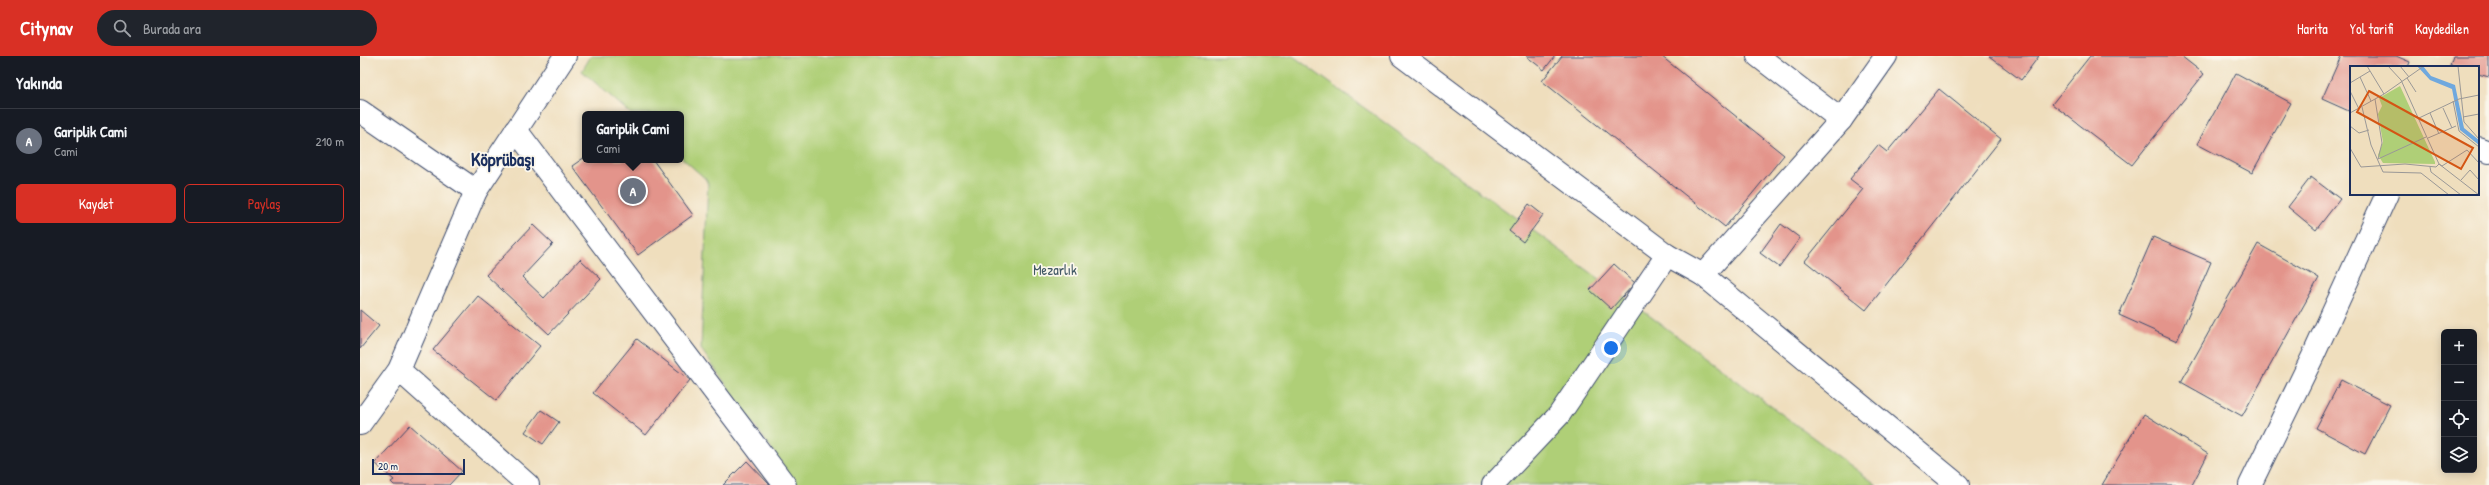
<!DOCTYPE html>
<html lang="tr">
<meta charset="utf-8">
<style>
:root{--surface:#171b24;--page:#20242c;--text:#f1f3f6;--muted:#9ea1a6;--line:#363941;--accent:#d93025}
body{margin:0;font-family:"Patrick Hand",sans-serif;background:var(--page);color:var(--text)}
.controls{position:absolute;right:12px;bottom:12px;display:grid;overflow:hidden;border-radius:6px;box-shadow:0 2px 10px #0003}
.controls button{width:36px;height:36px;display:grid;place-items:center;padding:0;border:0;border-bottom:1px solid var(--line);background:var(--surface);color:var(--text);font:20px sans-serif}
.scale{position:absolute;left:12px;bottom:10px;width:93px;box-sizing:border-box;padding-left:4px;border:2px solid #1b2f5e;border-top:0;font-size:11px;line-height:14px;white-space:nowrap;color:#1b2f5e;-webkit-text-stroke:3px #fbf7ec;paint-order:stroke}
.you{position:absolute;left:1251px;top:292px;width:14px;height:14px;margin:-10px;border:3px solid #fff;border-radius:50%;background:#1a73e8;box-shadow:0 0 0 6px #1a73e833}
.badge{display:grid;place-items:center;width:26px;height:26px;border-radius:50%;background:var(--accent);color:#fff;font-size:13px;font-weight:700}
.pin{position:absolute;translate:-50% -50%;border:2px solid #fff;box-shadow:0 1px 4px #0006}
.popup{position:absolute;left:222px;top:55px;width:102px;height:52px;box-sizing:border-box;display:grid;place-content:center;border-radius:6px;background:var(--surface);filter:drop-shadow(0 1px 3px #0005);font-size:13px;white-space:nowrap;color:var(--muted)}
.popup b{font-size:15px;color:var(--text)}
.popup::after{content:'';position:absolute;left:50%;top:100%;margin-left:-8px;border:8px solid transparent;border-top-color:var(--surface)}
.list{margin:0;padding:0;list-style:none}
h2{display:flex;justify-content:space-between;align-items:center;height:52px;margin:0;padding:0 16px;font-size:17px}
h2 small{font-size:13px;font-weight:400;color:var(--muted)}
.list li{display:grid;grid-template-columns:26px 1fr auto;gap:12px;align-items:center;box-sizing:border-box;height:64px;padding:0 16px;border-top:1px solid var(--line)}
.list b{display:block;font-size:15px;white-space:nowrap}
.list p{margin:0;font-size:13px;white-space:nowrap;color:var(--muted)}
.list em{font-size:13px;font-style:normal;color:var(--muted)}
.actions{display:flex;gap:8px;padding:12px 16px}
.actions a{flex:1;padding:9px 0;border:1px solid var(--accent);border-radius:6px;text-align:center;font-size:14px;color:var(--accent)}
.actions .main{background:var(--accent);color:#fff}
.icon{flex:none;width:22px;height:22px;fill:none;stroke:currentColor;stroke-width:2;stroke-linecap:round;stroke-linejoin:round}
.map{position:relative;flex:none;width:2129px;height:429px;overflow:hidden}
header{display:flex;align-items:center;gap:24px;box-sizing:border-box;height:56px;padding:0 20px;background:var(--accent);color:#fff}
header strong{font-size:19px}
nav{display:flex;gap:22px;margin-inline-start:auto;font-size:14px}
.search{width:280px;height:36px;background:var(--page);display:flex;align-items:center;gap:10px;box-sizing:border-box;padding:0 14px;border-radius:22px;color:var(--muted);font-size:15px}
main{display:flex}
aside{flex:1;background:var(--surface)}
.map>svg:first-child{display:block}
</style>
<header>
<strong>Citynav</strong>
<div class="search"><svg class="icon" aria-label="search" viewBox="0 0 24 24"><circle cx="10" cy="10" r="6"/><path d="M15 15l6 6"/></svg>Burada ara</div>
<nav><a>Harita</a><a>Yol tarifi</a><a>Kaydedilen</a></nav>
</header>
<main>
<aside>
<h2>Yakında<small></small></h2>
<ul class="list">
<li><span class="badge" style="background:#6b7280">A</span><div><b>Gariplik Cami</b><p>Cami</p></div><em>210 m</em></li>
</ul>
<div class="actions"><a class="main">Kaydet</a><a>Paylaş</a></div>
</aside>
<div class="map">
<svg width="2129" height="429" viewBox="0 0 2129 429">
<rect width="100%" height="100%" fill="#fbf7ec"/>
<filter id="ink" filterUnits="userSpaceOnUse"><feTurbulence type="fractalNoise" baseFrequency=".025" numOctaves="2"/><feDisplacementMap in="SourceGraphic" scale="8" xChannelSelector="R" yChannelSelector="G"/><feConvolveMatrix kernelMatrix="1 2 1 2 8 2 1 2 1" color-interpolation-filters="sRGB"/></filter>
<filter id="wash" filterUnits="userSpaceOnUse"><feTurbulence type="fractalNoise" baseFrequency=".012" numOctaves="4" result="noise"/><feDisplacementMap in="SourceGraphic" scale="16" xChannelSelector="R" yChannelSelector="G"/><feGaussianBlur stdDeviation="0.9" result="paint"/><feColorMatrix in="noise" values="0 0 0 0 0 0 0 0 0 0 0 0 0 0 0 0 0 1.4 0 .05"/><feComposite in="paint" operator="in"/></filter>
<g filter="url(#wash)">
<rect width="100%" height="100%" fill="#efdebd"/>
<polygon fill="#afcf77" stroke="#657f6a" points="231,0 933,0 1259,237 1517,429 437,429 341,293 348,125 321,101 321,58 271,58 222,15"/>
<g id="blocks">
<g fill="#e3948b">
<polygon points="1166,0 1195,0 1184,14"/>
<polygon points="1202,0 1301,0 1424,99 1365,171 1182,25"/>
<polygon points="1629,0 1679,0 1661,24"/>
<polygon points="1730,0 1821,0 1844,18 1772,109 1692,48"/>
<polygon points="1981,0 2036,0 2050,6 2048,11 1991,11 1991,56 1962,43"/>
<polygon points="2093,0 2129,0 2129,21 2118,18 2118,11 2090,9"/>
<polygon points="1876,17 1931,47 1892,117 1837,88"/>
<polygon points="1579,33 1641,83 1506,254 1445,205 1503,133 1490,123 1518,89 1527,96"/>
<polygon points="225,101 225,104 293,104 333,159 278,199 212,110"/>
<polygon points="1951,121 1980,143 1956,174 1928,151"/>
<polygon points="1169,148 1183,159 1163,186 1149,175"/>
<polygon points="1421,168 1440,182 1419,211 1400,197"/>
<polygon points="173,169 193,188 162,221 184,242 220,203 241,223 189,278 126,219"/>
<polygon points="1793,181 1851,206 1817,285 1759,259"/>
<polygon points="1898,188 1959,222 1882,360 1821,326"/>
<polygon points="1254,208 1275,227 1251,253 1230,234"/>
<polygon points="118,240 180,290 136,344 73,294"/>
<polygon points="0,254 19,270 0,293"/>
<polygon points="277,283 330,324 286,379 233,337"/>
<polygon points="1981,324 2030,349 2005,398 1956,372"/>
<polygon points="181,354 199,366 183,388 165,376"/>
<polygon points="1784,358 1848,398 1832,429 1742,429"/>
<polygon points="50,369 102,415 89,429 34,429 31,426 34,424 15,407"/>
<polygon points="387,405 410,429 363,429"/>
</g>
</g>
</g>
<g filter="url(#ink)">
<use href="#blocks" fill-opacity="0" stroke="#3b496c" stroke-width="1"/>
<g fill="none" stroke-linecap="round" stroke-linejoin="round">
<g stroke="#3b496c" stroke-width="24">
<g id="minor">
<polyline points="1398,0 1481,64"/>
<polyline points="0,55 116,135"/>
<polyline points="156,74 425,429"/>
<polyline points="2118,92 2129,96"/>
<polyline points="1343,219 1481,64 1526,0"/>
<polyline points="39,314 168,429"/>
<polyline points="0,368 39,314 116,135 205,0"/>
<polyline points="1890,429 1953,300 2027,138"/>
</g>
</g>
<g stroke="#3b496c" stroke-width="24">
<polyline id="tertiary" points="1133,429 1199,359 1307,199"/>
</g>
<g stroke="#3b496c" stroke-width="24">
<polyline id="secondary" points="1042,0 1307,199 1343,219 1598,429"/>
</g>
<use href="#minor" stroke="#fff" stroke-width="22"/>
<use href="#tertiary" stroke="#fff" stroke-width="22"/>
<use href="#secondary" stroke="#fff" stroke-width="22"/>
</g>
</g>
<g text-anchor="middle" stroke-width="3.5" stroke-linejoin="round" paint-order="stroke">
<g font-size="14" fill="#405764" stroke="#fbf7ec">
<text x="695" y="219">Mezarlık</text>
</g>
<g font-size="18" font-weight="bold" fill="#1b2f5e" stroke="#fbf7ec">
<text x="143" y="110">Köprübaşı</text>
</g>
</g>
<g transform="translate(1990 10)">
<rect width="129" height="129" fill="#efdebd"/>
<path d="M50 20 85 96V98L33 97 28 89 33 76 28 48 32 40 29 32Z" fill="#afcf77"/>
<path d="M67 0H73L81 10 105 19 114 62 129 74V79L110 64 102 23 80 14Z" fill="#6fa8de"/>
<path fill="none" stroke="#9a9897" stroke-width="1" d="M17 0 34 28M38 0 51 14 89 98 129 129M50 0 59 11M108 0 114 56 129 73M10 11 21 35M57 12 66 26M0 17 20 5M0 25 9 43M25 33 32 77 28 93M103 35 109 65 129 81M12 41 21 79 33 106 71 107 99 129M93 42 102 62M0 47 34 28 74 0M80 47 89 68M113 51 129 48M69 52 109 33 129 29M0 60 9 67 19 64M78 72 106 60M0 82 11 101 55 98 86 101 89 98 92 100 117 84 129 97M28 93 76 71M80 101 81 106 111 129M111 114 120 104 129 114"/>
<path fill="#d45514" fill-opacity="0.15" stroke="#d45514" stroke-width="2" d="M19 25 123 82 111 103 7 46Z"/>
<rect width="129" height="129" fill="none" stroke="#1b2f5e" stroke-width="2"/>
</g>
</svg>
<div class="controls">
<button>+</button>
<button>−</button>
<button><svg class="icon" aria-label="locate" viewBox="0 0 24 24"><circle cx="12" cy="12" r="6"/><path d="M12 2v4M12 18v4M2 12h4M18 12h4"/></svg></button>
<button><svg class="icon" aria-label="layers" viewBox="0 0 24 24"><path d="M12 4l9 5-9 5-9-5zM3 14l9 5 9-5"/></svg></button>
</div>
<div class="scale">20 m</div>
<div class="you"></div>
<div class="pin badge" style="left:273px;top:135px;background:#6b7280">A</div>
<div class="popup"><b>Gariplik Cami</b>Cami</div>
</div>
</main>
